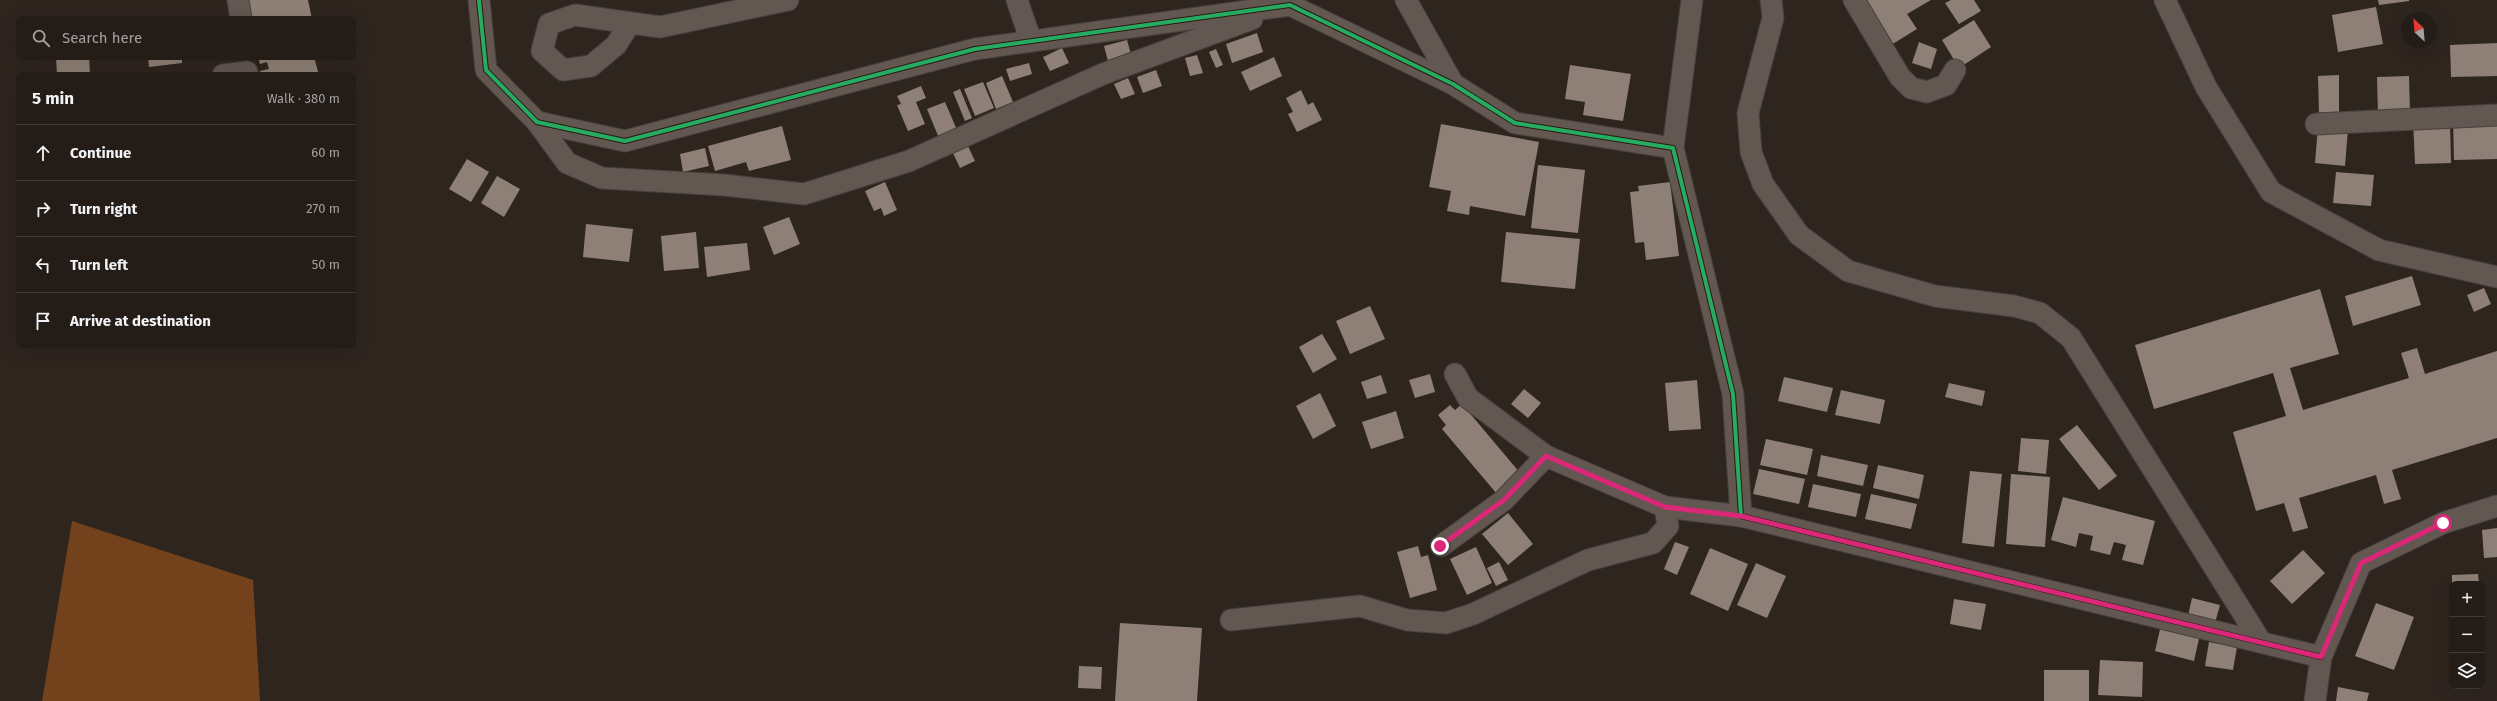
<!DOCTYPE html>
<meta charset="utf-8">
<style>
:root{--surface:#231c17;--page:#2b2520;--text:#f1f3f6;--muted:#a3a1a1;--line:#403a36}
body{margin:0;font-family:"Fira Sans",sans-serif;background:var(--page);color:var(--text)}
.controls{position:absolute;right:12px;bottom:12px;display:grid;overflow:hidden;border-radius:8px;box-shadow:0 4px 16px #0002}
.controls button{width:36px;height:36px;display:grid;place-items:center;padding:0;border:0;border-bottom:1px solid var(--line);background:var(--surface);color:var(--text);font:20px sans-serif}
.compass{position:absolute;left:2401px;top:12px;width:36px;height:36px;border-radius:50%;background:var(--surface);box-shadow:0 4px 16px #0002;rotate:334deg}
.stop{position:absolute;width:12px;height:12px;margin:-9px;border:3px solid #db2777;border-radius:50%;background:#fff}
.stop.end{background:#db2777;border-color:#fff;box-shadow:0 1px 4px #0008}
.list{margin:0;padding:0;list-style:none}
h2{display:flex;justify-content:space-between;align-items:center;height:52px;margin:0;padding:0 16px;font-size:17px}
h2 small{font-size:13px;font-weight:400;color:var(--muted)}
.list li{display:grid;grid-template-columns:26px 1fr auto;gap:12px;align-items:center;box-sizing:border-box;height:56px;padding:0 16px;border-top:1px solid var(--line)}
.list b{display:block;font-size:15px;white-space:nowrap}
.list em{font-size:13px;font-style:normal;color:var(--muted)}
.icon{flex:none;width:22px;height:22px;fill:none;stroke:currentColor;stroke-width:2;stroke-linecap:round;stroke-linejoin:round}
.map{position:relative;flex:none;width:2497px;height:701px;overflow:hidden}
.search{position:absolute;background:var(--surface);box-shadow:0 4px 16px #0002;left:16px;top:16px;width:340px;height:44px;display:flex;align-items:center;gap:10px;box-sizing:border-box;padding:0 14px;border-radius:8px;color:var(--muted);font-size:15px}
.panel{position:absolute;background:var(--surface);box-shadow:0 4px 16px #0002;left:16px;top:72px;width:340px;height:276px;border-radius:8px}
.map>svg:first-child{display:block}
</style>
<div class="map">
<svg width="2497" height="701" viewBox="0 0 2497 701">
<rect width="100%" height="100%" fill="#2f251f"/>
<polygon fill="#73411b" points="72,521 253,580 260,701 42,701"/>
<g fill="#8e8076">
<polygon points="248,0 308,0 312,19 252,19"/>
<polygon points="1863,0 1931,0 1907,14 1917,29 1891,45"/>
<polygon points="1951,0 1974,0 1981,11 1959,24 1945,3"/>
<polygon points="2378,0 2409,0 2409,1 2379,5"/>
<polygon points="2376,7 2383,44 2338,52 2332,15"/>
<polygon points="1974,20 1991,47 1959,68 1942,40"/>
<polygon points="1257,33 1263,52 1232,63 1226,44"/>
<polygon points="1127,40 1132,58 1109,65 1104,46"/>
<polygon points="1919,42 1937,49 1931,69 1912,63"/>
<polygon points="2497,43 2497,76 2451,77 2450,45"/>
<polygon points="1062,48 1069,63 1050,71 1043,57"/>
<polygon points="1216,49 1223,65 1216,68 1209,52"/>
<polygon points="1197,55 1203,73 1190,76 1185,58"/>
<polygon points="56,57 89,57 90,75 57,75"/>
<polygon points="148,57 182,57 182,63 149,67"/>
<polygon points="258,57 297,57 298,60 314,57 319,75 261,75 260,71 269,69 267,62 260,64"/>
<polygon points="1274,57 1282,76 1250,91 1241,72"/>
<polygon points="1029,63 1032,74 1010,81 1006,69"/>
<polygon points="1570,65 1631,74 1623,121 1583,115 1585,102 1565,99"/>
<polygon points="1156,70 1162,86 1143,93 1137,77"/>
<polygon points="2339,75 2339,115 2319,115 2318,76"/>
<polygon points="1002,76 1013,102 996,109 986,83"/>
<polygon points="2409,76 2410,114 2378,115 2377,77"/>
<polygon points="1128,78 1135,94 1121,99 1114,84"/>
<polygon points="983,82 994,108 975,116 964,89"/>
<polygon points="921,86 926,98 916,102 925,124 908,131 897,105 901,104 897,96"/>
<polygon points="960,89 972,118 965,121 953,92"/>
<polygon points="1301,90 1308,105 1313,102 1322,120 1297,132 1288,114 1293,112 1286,98"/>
<polygon points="945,102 957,130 939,138 927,109"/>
<polygon points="2497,118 2497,159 2454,160 2453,119"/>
<polygon points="2450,120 2451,163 2415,164 2413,121"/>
<polygon points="1441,124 1539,142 1525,216 1470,206 1469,215 1447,211 1451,191 1429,187"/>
<polygon points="782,126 791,160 749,171 746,162 715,171 708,146"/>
<polygon points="2318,126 2348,129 2345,166 2315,163"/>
<polygon points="967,144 975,161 960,168 952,151"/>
<polygon points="705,148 709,166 683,172 680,154"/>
<polygon points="467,159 489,172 471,202 449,189"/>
<polygon points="1538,165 1585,170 1578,233 1531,228"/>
<polygon points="2336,172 2374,175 2371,206 2333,203"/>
<polygon points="497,176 520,189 504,217 481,203"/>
<polygon points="885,182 897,210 884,216 881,208 874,211 865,191"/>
<polygon points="1670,182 1679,256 1646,260 1644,242 1635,243 1630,192 1639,191 1638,186"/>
<polygon points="789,217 800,244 774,255 763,227"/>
<polygon points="586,224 633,229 629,262 583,257"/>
<polygon points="696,232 699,268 664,271 661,236"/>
<polygon points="1506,232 1580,239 1575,289 1501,282"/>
<polygon points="747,243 750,270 707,277 704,247"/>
<polygon points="2412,276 2421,305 2353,326 2345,296"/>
<polygon points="2484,288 2491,304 2474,312 2467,295"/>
<polygon points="2320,289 2339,354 2290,368 2303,410 2409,378 2401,353 2417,348 2425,374 2497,351 2497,438 2392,470 2401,499 2384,504 2376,475 2299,498 2308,528 2293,532 2284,503 2256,511 2233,432 2286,416 2273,373 2154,409 2135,345"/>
<polygon points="1370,306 1385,339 1350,354 1336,321"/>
<polygon points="1322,334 1337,359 1313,373 1299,347"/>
<polygon points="1430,374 1435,392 1415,398 1409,380"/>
<polygon points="1381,375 1387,393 1367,399 1361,382"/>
<polygon points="1784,377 1833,388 1827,412 1778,401"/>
<polygon points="1697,380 1701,429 1669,431 1665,383"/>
<polygon points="1949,383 1985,391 1982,406 1945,397"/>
<polygon points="1524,389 1541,403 1528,418 1511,404"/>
<polygon points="1841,390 1885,400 1880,424 1835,415"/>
<polygon points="1320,393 1336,426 1313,439 1296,406"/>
<polygon points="1462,404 1521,474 1497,494 1442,429 1446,425 1438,415 1450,405 1455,410"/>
<polygon points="1396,411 1404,438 1371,449 1362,422"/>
<polygon points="2077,425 2117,476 2099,490 2059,439"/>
<polygon points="2021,438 2049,440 2046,474 2018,471"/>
<polygon points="1766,439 1813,449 1807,475 1760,465"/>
<polygon points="1821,455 1868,465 1863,486 1817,476"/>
<polygon points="1878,465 1924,475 1919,499 1873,488"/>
<polygon points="1759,469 1805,479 1799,504 1753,494"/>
<polygon points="1970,471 2002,474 1994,547 1962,543"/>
<polygon points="2011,474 2050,477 2045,547 2006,544"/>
<polygon points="1813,484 1861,494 1856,517 1808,507"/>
<polygon points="1871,494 1917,504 1911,529 1865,519"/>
<polygon points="2063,497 2155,521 2143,565 2122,560 2126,545 2114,542 2110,555 2090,550 2093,536 2079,533 2076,547 2051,540"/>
<polygon points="1508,513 1533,544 1508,565 1482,534"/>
<polygon points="2497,528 2497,557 2484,558 2482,530"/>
<polygon points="1675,542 1689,547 1677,575 1664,569"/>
<polygon points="1418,546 1421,557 1428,555 1437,590 1410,598 1397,552"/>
<polygon points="1476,547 1492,583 1467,595 1450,559"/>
<polygon points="1710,548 1748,564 1728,611 1690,594"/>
<polygon points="2303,550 2325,573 2292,604 2270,581"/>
<polygon points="1499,562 1508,580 1496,586 1487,568"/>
<polygon points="1756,563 1786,576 1767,618 1737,605"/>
<polygon points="2478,574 2479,584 2452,584 2452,575"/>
<polygon points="2192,598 2220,605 2215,623 2188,616"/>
<polygon points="1954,599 1986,604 1981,630 1950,624"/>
<polygon points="2376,603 2414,617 2394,670 2355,656"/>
<polygon points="1120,623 1202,628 1197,701 1115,701"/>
<polygon points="2161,625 2200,634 2194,661 2155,651"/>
<polygon points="2209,642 2237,647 2233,670 2205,666"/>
<polygon points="2100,660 2143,662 2142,697 2098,695"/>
<polygon points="1079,666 1102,667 1101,689 1078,688"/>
<rect x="2044" y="670" width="45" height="31"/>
<polygon points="2338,687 2369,693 2367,701 2336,701"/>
</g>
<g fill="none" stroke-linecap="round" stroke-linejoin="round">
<g stroke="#48413b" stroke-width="23">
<g id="street">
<polyline points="238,0 241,19"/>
<polyline points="479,0 486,70 537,122 625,141 975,49 1290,5 1453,84 1515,123 1673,148 1733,394 1741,516 2321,657"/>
<polyline points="1017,0 1031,41"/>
<polyline points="1406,0 1453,84"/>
<polyline points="1771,0 1773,18 1748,113 1751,152 1763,184 1799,235 1848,271 1935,296 2014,306 2040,313 2071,338 2261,642"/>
<polyline points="1854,0 1900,77 1911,88 1927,92 1946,85 1955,70"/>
<polyline points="2165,0 2206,87 2271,192 2379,250 2497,277"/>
<polyline points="630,23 616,45 591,66 563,70 542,51 549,24 575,15 660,27 788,0"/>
<polyline points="223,75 247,72"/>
<polyline points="537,122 567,163 602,178 724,185 804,194 909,161 1103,74 1252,19"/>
<polyline points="2316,124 2497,115"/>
<polyline points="1673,148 1692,0"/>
<polyline points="1455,374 1468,398 1546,456 1665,507 1741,516"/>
<polyline points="1441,546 1504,500 1546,456"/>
<polyline points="1231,620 1360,606 1407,620 1446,623 1473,614 1588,560 1653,543 1668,526 1665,507"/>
<polyline points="2315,701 2321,657 2361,563 2443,523 2497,506"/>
</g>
</g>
<use href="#street" stroke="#625751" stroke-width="21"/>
<g stroke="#2b1a0f" stroke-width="6">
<polyline id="cycleway" points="479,0 486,70 537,122 625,141 975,49 1290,5 1453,84 1515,123 1673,148 1733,394 1741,516 2321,657"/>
</g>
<use href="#cycleway" stroke="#26ab63" stroke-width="4"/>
</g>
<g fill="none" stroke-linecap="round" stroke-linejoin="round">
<polyline stroke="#db2777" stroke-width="5" points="1440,546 1504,500 1546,456 1665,507 1741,516 2321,657 2361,563 2443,523"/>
</g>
</svg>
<div class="controls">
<button>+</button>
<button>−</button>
<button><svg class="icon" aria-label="layers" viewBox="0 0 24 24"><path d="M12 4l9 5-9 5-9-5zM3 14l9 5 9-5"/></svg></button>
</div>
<svg class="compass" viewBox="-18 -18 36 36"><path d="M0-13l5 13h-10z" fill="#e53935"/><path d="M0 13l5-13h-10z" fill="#a3a1a1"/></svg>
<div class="stop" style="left:2443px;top:523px"></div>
<div class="stop end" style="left:1440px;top:546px"></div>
<div class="search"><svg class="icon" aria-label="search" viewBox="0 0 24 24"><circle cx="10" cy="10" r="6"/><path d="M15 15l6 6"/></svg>Search here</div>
<section class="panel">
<h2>5 min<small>Walk · 380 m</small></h2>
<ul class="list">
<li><svg class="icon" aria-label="ahead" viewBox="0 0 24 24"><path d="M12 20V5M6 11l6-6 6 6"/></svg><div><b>Continue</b></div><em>60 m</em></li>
<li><svg class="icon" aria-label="right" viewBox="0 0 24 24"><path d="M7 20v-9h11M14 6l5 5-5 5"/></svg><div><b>Turn right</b></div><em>270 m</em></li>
<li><svg class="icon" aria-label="left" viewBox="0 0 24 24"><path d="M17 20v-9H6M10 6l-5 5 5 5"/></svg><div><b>Turn left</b></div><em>50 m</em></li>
<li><svg class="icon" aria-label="arrive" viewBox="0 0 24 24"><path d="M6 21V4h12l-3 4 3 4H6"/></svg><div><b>Arrive at destination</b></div></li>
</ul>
</section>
</div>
